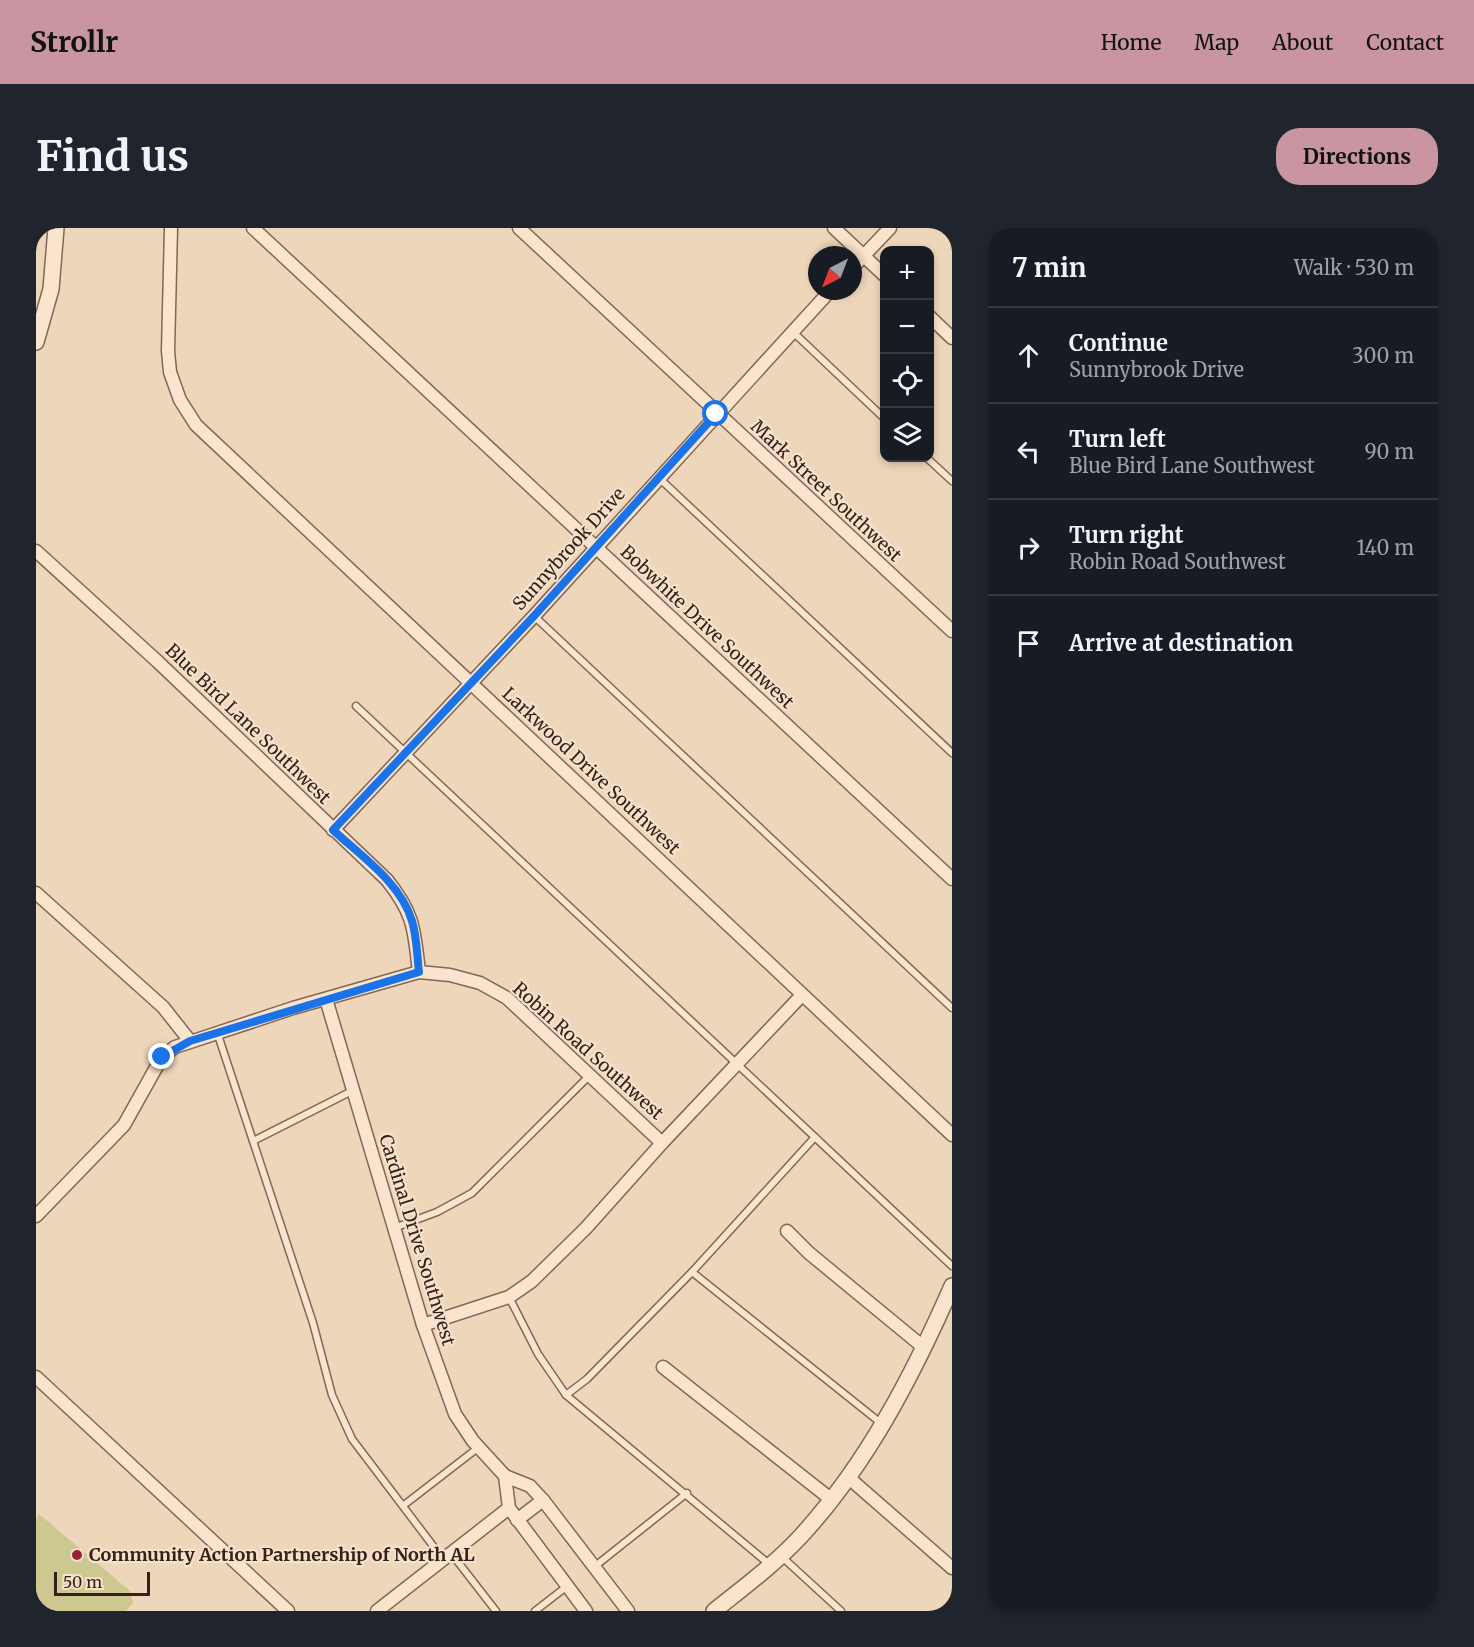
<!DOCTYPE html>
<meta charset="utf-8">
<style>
:root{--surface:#171b24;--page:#20242c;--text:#f1f3f6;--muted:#9ea1a6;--line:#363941;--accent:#c895a1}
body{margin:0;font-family:Merriweather,serif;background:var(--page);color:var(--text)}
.controls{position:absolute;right:18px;top:18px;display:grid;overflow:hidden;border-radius:12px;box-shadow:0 3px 9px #0003}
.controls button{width:54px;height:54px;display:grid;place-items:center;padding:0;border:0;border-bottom:2px solid var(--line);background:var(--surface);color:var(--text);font:30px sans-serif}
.compass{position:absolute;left:772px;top:18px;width:54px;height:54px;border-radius:50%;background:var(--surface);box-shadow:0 3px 9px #0003;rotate:222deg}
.scale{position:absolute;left:18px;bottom:15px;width:96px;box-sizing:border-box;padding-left:6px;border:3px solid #34221a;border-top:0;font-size:16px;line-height:21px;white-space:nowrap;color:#34221a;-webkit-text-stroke:4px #f6e1ca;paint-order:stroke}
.stop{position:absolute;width:18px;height:18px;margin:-14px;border:4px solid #1a73e8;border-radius:50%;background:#fff}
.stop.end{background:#1a73e8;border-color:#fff;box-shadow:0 2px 6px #0008}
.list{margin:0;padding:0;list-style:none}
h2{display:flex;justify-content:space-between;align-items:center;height:78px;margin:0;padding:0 24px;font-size:26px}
h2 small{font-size:20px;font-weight:400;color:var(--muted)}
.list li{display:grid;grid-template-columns:39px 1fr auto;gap:18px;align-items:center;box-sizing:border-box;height:96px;padding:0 24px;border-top:2px solid var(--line)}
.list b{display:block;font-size:22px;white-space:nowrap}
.list p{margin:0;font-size:20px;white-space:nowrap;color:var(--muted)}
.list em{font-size:20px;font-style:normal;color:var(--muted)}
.icon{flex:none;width:33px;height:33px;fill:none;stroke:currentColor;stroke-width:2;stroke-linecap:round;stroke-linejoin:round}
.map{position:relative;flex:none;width:916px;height:1383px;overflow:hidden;border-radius:24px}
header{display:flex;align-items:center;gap:36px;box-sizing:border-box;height:84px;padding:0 30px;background:var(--accent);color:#111}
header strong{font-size:28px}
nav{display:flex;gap:33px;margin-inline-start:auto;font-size:21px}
.intro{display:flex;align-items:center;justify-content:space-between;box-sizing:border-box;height:144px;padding:0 36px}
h1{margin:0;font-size:42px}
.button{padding:15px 27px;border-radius:24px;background:var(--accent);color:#111;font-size:21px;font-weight:700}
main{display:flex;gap:36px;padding:0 36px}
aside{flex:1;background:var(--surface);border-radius:24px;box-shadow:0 3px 9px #0003}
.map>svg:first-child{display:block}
</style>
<header>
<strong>Strollr</strong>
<nav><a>Home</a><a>Map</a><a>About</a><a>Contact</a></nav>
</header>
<div class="intro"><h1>Find us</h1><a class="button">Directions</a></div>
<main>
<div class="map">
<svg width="916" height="1383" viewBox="0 0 916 1383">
<rect width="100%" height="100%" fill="#eed6bb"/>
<polygon fill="#ccc88f" points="3,1286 94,1363 97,1375 90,1383 0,1383 0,1292"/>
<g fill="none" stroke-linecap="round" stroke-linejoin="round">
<g stroke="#856655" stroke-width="9">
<g id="service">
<polyline points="757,104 848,190"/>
<polyline points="891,230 916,253"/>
<polyline points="623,250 916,525"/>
<polyline points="498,388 916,780"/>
<polyline points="320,478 916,1038"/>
<polyline points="181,804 277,1095 296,1167 316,1211 407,1331"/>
<polyline points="217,913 316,863"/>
<polyline points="358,1000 401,984 436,965 554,847"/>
<polyline points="656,1044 846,1196"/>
<polyline points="473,1069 502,1126 530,1167 733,1336"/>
<polyline points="530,1167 551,1151 656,1044 779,909"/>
<polyline points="368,1277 443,1219"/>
<polyline points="415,1325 460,1383"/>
<polyline points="745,1328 805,1383"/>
<polyline points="558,1339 651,1265"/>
<polyline points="499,1383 530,1359"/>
</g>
</g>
<g stroke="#856655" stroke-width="15">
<g id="minor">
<polyline points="135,0 132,123 134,144 144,172 160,197 916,907"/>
<polyline points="217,0 916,651"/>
<polyline points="483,0 916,403"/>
<polyline points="798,0 848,47"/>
<polyline points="817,39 854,0"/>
<polyline points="894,89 916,110"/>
<path d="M0 323 121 433 351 652C379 687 378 702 383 744"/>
<polyline points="297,602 498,388 794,63"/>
<polyline points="0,665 127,779 154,813"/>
<polyline points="290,771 387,1097 419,1186 437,1213 469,1248 494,1258 507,1272 592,1383"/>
<polyline points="0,988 88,897 126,829 139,819 257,780 383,744 414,747 444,755 471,770 626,915"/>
<polyline points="751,1003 773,1025 886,1118"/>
<polyline points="387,1097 473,1069 496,1053 550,1000 626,915 766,767"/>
<polyline points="627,1139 796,1272"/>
<polyline points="0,1149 252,1383"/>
<polyline points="469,1248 473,1280 550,1383"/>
<polyline points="813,1250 916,1340"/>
<polyline points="481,1292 507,1272"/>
<polyline points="341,1383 473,1280"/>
</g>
</g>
<g stroke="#856655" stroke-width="18">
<g id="tertiary">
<polyline points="0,114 15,61 20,0"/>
<path d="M678 1383C708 1359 739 1336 765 1308 831 1236 877 1147 916 1058"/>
</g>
</g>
<use href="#service" stroke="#f9e4cd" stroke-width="6"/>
<use href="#minor" stroke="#f9e4cd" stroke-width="12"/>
<use href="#tertiary" stroke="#f9e4cd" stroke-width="15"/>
</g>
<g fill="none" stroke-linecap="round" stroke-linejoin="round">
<path stroke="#1a73e8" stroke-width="8" d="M126 829 154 813 383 744C381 728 381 709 376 693 365 655 325 628 297 602L498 388 680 186"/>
</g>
<circle fill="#962339" stroke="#f6e1ca" stroke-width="2" cx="41" cy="1327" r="6"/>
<g text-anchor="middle" stroke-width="4.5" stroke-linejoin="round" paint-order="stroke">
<g font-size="18" fill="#34221a" stroke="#f6e1ca">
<text transform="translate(790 263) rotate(43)" y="6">Mark Street Southwest</text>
<text transform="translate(533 321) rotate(-48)" y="6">Sunnybrook Drive</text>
<text transform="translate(671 399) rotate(43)" y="6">Bobwhite Drive Southwest</text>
<text transform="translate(212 496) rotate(44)" y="6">Blue Bird Lane Southwest</text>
<text transform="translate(555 543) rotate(43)" y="6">Larkwood Drive Southwest</text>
<text transform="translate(552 823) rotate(42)" y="6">Robin Road Southwest</text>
<text transform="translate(381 1012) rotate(73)" y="6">Cardinal Drive Southwest</text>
</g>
<g font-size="18" font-weight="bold" fill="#34221a" stroke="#f6e1ca" text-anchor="start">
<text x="53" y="1333">Community Action Partnership of North AL</text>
</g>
</g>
</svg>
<div class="controls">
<button>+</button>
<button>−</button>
<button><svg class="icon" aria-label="locate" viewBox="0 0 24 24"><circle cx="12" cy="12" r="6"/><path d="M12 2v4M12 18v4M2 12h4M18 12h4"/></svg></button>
<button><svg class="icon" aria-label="layers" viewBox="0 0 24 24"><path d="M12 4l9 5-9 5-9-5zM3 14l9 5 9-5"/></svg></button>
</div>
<svg class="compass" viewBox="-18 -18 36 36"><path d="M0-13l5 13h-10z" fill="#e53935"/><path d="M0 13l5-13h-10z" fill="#9ea1a6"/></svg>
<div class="scale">50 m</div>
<div class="stop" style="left:680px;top:186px"></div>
<div class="stop end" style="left:126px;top:829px"></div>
</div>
<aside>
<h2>7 min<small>Walk · 530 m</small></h2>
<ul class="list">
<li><svg class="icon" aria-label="ahead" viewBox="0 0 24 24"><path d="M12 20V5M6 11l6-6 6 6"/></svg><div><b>Continue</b><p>Sunnybrook Drive</p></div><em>300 m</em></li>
<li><svg class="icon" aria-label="left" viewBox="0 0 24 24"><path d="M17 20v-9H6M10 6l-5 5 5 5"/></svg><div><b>Turn left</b><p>Blue Bird Lane Southwest</p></div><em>90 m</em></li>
<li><svg class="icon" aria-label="right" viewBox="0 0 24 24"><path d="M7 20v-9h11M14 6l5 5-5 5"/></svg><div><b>Turn right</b><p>Robin Road Southwest</p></div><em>140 m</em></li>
<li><svg class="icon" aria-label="arrive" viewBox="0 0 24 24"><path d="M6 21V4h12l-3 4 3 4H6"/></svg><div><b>Arrive at destination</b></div></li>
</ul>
</aside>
</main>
